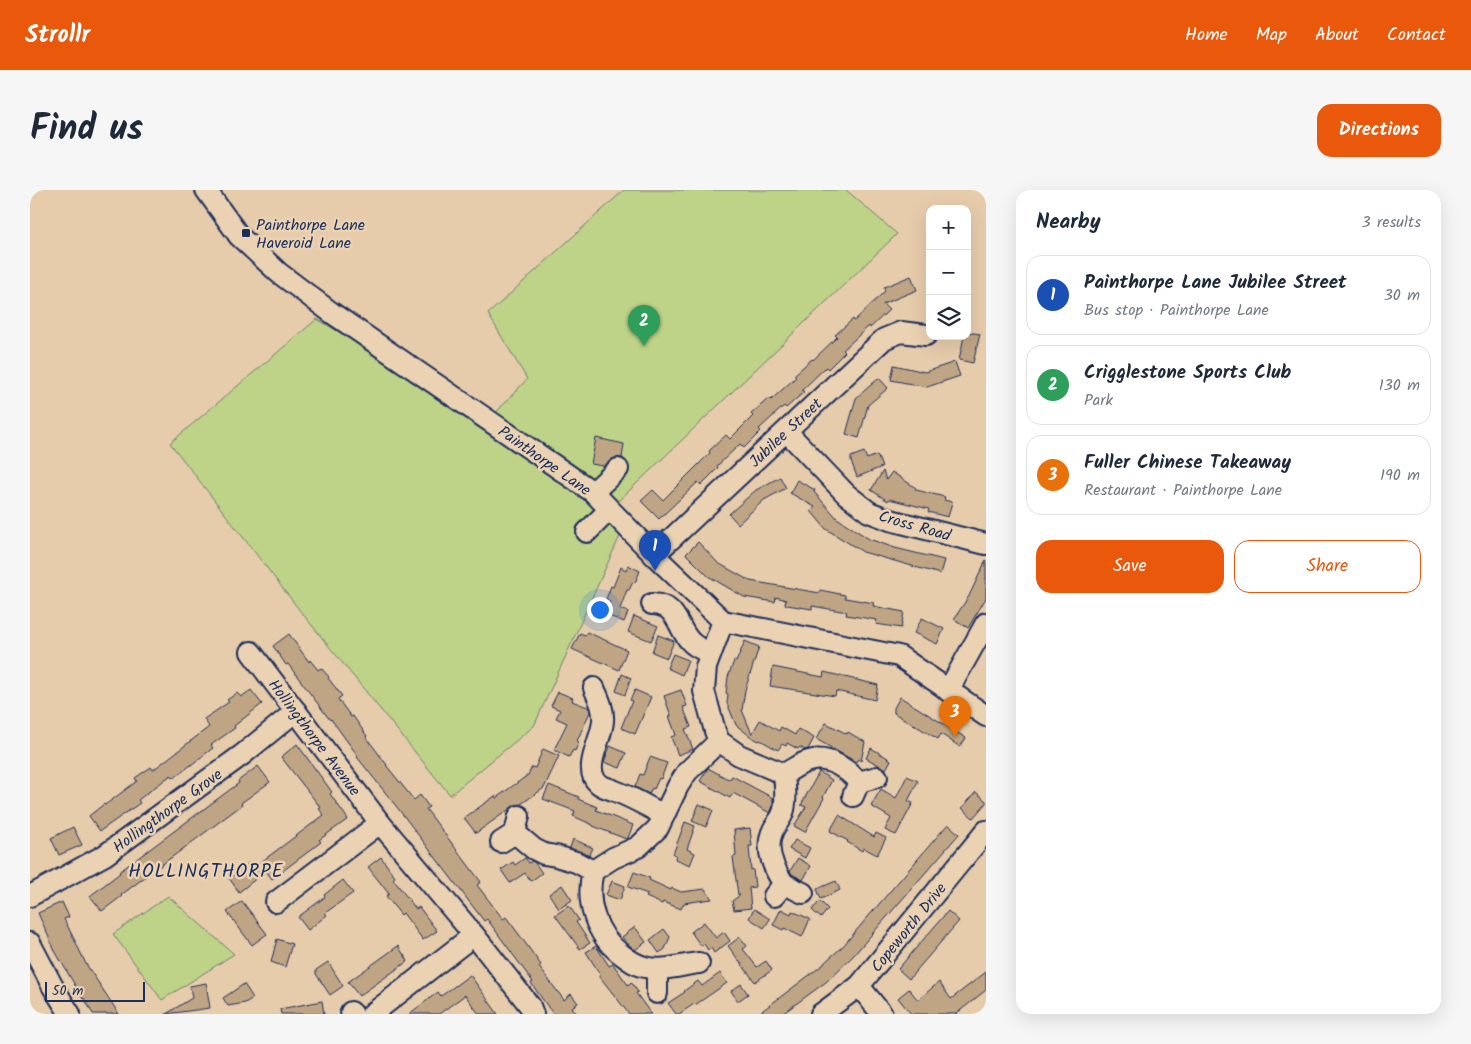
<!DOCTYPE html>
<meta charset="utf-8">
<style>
:root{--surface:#fff;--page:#f6f6f7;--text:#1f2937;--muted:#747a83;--line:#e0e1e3;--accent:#ea580c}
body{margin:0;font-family:Kalam,sans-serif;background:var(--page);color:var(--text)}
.controls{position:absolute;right:15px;top:15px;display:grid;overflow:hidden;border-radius:10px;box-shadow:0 5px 20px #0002}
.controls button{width:45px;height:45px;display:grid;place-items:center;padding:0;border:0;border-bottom:1px solid var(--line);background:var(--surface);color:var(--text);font:25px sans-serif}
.scale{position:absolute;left:15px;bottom:12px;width:100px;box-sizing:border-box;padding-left:5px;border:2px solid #1b2f5e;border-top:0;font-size:14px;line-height:18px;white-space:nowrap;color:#1b2f5e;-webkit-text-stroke:4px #ebd2b3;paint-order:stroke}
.you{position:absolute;left:569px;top:419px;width:18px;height:18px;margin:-12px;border:4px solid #fff;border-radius:50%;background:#1a73e8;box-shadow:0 0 0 8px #1a73e833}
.badge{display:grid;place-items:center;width:32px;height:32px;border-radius:50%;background:var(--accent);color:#fff;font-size:16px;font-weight:700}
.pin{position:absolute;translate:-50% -41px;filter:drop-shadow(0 1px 2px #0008)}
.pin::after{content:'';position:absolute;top:26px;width:18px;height:15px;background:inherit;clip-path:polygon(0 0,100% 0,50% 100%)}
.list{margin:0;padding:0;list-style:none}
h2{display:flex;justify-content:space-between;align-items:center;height:65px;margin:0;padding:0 20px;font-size:21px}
h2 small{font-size:16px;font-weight:400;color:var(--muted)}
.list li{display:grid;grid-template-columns:32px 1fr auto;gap:15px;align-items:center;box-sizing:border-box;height:80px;margin:0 10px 10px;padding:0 10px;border:1px solid var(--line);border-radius:15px}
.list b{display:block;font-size:19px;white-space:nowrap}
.list p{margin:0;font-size:16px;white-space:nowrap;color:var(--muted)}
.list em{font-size:16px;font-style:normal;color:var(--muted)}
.actions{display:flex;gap:10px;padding:15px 20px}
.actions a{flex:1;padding:11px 0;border:1px solid var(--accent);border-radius:15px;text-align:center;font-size:18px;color:var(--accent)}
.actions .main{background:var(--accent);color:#fff}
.icon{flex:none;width:28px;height:28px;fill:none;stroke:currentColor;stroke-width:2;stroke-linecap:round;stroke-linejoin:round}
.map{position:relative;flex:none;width:956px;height:824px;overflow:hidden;border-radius:15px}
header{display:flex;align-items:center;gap:30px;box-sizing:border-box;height:70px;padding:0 25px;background:var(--accent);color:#fff}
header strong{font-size:24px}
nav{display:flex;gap:28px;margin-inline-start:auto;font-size:18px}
.intro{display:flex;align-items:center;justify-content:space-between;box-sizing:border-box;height:120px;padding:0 30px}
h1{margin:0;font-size:35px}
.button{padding:12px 22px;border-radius:15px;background:var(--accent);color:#fff;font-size:18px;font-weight:700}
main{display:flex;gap:30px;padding:0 30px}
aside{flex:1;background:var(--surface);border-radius:15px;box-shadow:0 5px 20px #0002}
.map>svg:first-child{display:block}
</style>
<header>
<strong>Strollr</strong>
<nav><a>Home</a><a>Map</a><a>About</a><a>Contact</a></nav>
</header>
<div class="intro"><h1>Find us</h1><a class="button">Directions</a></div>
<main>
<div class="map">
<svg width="956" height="824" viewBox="0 0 956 824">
<rect width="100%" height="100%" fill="#e7ccab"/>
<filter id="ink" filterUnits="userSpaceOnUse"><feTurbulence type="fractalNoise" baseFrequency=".02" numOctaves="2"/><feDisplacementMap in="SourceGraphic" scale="10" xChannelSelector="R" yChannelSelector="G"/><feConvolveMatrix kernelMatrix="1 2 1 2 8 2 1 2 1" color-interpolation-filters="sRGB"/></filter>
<g filter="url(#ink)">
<g fill="#bed288" stroke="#6c8073">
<polygon points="594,0 816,0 867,44 579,320 595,335 504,536 420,605 271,422 140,253 287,129 459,230 497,189 458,124"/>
<polygon points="138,706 204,764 132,810 83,744"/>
</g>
<g fill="#c0a585" stroke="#1b2f5e">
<polygon points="881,86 887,100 853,114 859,120 840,138 839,136 813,160 815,162 798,179 796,177 772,200 774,202 756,218 754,216 729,239 731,241 714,258 710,254 687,276 688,278 671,295 668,292 629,329 611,311 623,300 633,310 680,263 679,261 696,245 700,249 723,226 721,224 739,208 741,210 766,187 764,185 782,169 783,170 807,147 805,145 823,129 824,131 855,101 854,97"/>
<polygon points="937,142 950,144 943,173 929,170 934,146 937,146"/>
<polygon points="925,172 930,186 897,197 861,190 864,175 895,182"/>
<polygon points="849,188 858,198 838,215 829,248 816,244 826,208"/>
<polygon points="566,248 594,254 592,268 585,268 573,276 561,274"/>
<polygon points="834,262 837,269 847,265 852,277 827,287 821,271 821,267"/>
<polygon points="853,281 856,290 862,282 886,298 886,300 915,307 914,310 922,312 918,327 898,322 899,319 859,309 858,311 841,300"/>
<polygon points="750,287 756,298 734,310 708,334 699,324 726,300"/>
<polygon points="767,290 785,300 784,302 807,328 839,349 865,358 914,370 910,384 833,362 796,339 781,321 785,317 760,303"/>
<polygon points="668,352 688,373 720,391 790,403 790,400 815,405 815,408 844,413 843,416 874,422 871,438 846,434 847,430 816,425 817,422 782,416 782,419 757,415 755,414 756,410 746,407 745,412 714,407 678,386 656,364"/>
<polygon points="956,370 956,408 938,438 924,429 939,406"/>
<polygon points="598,375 610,381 605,393 603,392 599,400 597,400 590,419 598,422 594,432 574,424 580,411 576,409 581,396 583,397 591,377 596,380"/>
<polygon points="604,426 628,436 621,451 598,442"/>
<polygon points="892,428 914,439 907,454 884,443"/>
<polygon points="557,442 597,460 589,480 542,459 550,443 555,445"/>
<polygon points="259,444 279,472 280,470 288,480 291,478 299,487 298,488 312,506 308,509 321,527 323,526 337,546 336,547 357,575 356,575 384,610 390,605 399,617 396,619 451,692 447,695 473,729 476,727 491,747 511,775 509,777 534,810 541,804 548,813 542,817 547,824 523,824 501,793 503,792 457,729 454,731 370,621 327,567 328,566 301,529 300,530 258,474 256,475 243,456"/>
<polygon points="628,445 644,451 637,468 622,462"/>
<polygon points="715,451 729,457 715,500 712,520 722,544 730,530 749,541 751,537 765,545 768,539 784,548 778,559 775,560 770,557 768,559 757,553 756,556 752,554 748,560 730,550 729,551 723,548 724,549 706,535 697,513 698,504 696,503 698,487 704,471 706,472"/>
<polygon points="643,464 658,470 652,485 637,478"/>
<polygon points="743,477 793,487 794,482 848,495 845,510 806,501 805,506 740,496"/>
<polygon points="592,484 601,488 595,505 586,501"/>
<polygon points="221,500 232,514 204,536 205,538 181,555 183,558 144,588 141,585 108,610 110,613 70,641 59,626 74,614 75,615 107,591 105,588 121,577 123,580 179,537 174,529 199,512 197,510 207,503 211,507"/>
<polygon points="605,500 621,507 605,544 591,538 602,511 600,510"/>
<polygon points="651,500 657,516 653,517 661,537 655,539 663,559 648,565 641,547 646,545 639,526 641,526 634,506"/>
<polygon points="528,502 543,508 542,511 560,518 560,522 547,551 549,552 545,561 543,560 539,567 524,560 537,533 526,528 530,520 521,516"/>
<polygon points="870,507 936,548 930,557 911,544 908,549 864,523 864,518"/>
<polygon points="796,533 817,544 818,542 835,552 831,571 828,569 826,572 786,549"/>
<polygon points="267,554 302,602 300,604 318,629 289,650 291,652 270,668 242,689 236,681 209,702 199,688 219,673 223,678 294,625 289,619 291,618 251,567"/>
<polygon points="580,556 596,563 590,578 574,572"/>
<polygon points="841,558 861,570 856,579 836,568"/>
<polygon points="513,559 529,566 514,598 491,614 485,615 481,618 446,643 434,628 465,606 466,608 498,585 502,577 505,578"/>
<polygon points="620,567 637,573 631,589 629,588 624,599 622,598 619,604 605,597 610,584 613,585"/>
<polygon points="228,576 240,592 211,613 212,615 91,705 92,706 72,721 60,706 90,683 89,682 209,593 208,591"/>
<polygon points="678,578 696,588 700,589 702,586 743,608 743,616 740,623 703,603 700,608 670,591"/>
<polygon points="789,582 802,590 793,607 794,608 775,642 764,636 776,617 771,615"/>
<polygon points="877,586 888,591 878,611 883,613 866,645 855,640 861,628 841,616 851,599 866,608"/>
<polygon points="519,595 549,607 548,609 567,617 566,620 603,635 598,648 596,649 563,636 563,635 543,626 545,621 513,609"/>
<polygon points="946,602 956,611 956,613 943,628 932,618"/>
<polygon points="669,614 683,620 676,637 662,631"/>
<polygon points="809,625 844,647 846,643 856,648 847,665 834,658 832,661 817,652 818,651 800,641"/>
<polygon points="655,632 665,636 657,659 665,663 660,675 645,669 646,665 643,664"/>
<polygon points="918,634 929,644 823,766 796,792 752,824 728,824 794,774 794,773 813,756"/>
<polygon points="43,637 52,655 29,665 21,648"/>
<polygon points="720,638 722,656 719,656 721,680 723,679 725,697 719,698 721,718 704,720 702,711 710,705 708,705 703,667 706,666 704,640"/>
<polygon points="543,649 563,658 559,666 540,658"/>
<polygon points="765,650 780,658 775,668 759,659"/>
<polygon points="351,667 365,687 363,689 386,719 389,717 407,741 393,750 373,723 371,725 356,706 359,704 338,677"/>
<polygon points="495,668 499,673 502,671 505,673 512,683 501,691 495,683 480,693 471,680 483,672 485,675"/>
<polygon points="768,668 781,676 773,690 762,684 760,681"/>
<polygon points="604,682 620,688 619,690 641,700 642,698 651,702 675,699 682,709 654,713 651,719 633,712 632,714 616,707 618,704 598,697"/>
<polygon points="313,690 323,703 295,723 297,725 278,740 268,727 295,707 294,705"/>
<polygon points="582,691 595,696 590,710 576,705"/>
<polygon points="806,691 810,700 791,709 787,699"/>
<polygon points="532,695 542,710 529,719 519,704"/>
<polygon points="212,711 237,744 222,755 197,722"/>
<polygon points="790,711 798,719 791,728 782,720"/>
<polygon points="32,712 39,727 34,729 45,751 56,774 89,824 63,824 54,808 53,809 25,761 8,723"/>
<polygon points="539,716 549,730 546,732 560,753 550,759 525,725"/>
<polygon points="724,719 740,729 734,738 719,728"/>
<polygon points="751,719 761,724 762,721 780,729 772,747 754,738 753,740 743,735"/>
<polygon points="918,721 929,731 879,789 868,779"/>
<polygon points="674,732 686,748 694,742 700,751 684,763 681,758 678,760 674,754 671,756 661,742"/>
<polygon points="605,737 616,752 605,760 597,753 592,747"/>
<polygon points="634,739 640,747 635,759 629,763 620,750"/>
<polygon points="710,747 717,756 713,759 727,777 736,771 742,780 725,792 698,756"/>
<polygon points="247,749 262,754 255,777 241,772"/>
<polygon points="368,756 378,771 329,806 318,792"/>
<polygon points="566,756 579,776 583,774 598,795 601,792 608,802 606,803 621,824 599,824 570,787 570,784 556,762"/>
<polygon points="298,772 313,796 300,805 286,784 286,780"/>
<polygon points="956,782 956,800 926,824 881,824 868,808 879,799 888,810 909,792 921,809"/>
<polygon points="690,783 697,793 665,815 664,814 649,824 646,824 638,813 655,802 654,801 668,791 672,796"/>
<polygon points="440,785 468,824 449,824 435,805 409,824 379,824 408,802 411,806"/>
<polygon points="176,793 180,818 136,824 162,808 160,796"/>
<polygon points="214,794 223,808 215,813 198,816 193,808"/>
<polygon points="711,794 718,804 708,811 701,801"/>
<polygon points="292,811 294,824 251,824 250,819"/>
</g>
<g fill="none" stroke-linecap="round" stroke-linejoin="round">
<g stroke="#1b2f5e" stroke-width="24">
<g id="minor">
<polyline points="176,0 209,46 249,83 302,123 563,302 624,365 693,431 869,466 956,526"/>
<polyline points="757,242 816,304 839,322 860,330 956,354"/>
<polyline points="563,302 588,279"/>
<polyline points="557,342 579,320"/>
<polyline points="624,365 854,149 871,142 896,145"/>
<path d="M622 414C648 415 646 436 660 451 665 457 673 460 680 463"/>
<polyline points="693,431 676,477 674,501 685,541 689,551 709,565 754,584"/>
<polyline points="221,462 350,633 444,745 500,816 503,824"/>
<path d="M564 498C569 509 574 519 573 531 572 549 552 579 568 593 573 598 579 598 585 601 602 607 618 617 634 625"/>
<polyline points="918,501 956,433"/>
<path d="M754 584C755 596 757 611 753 623 751 629 746 634 743 640 734 659 743 678 754 694"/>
<path d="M754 584C762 580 770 573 779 571 798 565 817 579 829 592"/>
<polyline points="823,606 829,592 847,587"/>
<polyline points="485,643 504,659 514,664 526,666 546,672 563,681"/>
<polyline points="471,652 485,643 489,626"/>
<polyline points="0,706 75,665 212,565 266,521"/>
<polyline points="744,706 754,694 773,703"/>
<polyline points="246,712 350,633"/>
<polyline points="0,753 23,797 40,824"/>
<path d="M669 773C651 775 632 782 615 777 605 775 599 770 591 764 566 745 555 712 563 681L583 668 608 657 628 638 648 596 657 582 689 551"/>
<polyline points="627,779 627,803"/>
<polyline points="829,796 852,824"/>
<polyline points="321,822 323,824"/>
<polyline points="342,824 444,745"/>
<polyline points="791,824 829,796 956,641"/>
</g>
</g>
<use href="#minor" stroke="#ebd2b3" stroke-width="20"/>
</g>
</g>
<rect fill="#1b2f5e" stroke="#ebd2b3" stroke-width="2" x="211" y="38" width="10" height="10" rx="2.5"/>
<g text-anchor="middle" stroke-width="5" stroke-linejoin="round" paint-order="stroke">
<g font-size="16" fill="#1b2f5e" stroke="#ebd2b3" text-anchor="start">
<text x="226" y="40">Painthorpe Lane<tspan x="226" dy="18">Haveroid Lane</tspan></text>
</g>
<g font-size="16" fill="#1b2f5e" stroke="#ebd2b3">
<text transform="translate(755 242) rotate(-43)" y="6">Jubilee Street</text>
<text transform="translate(515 270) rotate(35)" y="6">Painthorpe Lane</text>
<text transform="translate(885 335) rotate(16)" y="6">Cross Road</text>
<text transform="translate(285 547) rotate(53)" y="6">Hollingthorpe Avenue</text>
<text transform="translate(137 620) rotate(-36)" y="6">Hollingthorpe Grove</text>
<text transform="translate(878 737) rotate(-51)" y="6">Copeworth Drive</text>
</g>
<g font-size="19" letter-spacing="1" fill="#1b2f5e" stroke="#ebd2b3">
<text x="176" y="687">HOLLINGTHORPE</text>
</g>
</g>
</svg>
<div class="controls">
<button>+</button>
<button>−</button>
<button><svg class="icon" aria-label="layers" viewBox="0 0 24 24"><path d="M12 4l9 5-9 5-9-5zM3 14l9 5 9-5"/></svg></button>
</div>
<div class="scale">50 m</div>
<div class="you"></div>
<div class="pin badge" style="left:625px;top:381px;background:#1a4fb4">1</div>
<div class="pin badge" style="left:614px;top:156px;background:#2e9e5b">2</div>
<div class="pin badge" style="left:925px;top:547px;background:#e8710a">3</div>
</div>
<aside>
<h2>Nearby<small>3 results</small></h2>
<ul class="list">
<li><span class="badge" style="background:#1a4fb4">1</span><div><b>Painthorpe Lane Jubilee Street</b><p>Bus stop · Painthorpe Lane</p></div><em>30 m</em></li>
<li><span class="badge" style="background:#2e9e5b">2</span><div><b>Crigglestone Sports Club</b><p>Park</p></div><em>130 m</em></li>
<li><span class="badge" style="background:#e8710a">3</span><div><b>Fuller Chinese Takeaway</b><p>Restaurant · Painthorpe Lane</p></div><em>190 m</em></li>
</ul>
<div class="actions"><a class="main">Save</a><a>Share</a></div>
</aside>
</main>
